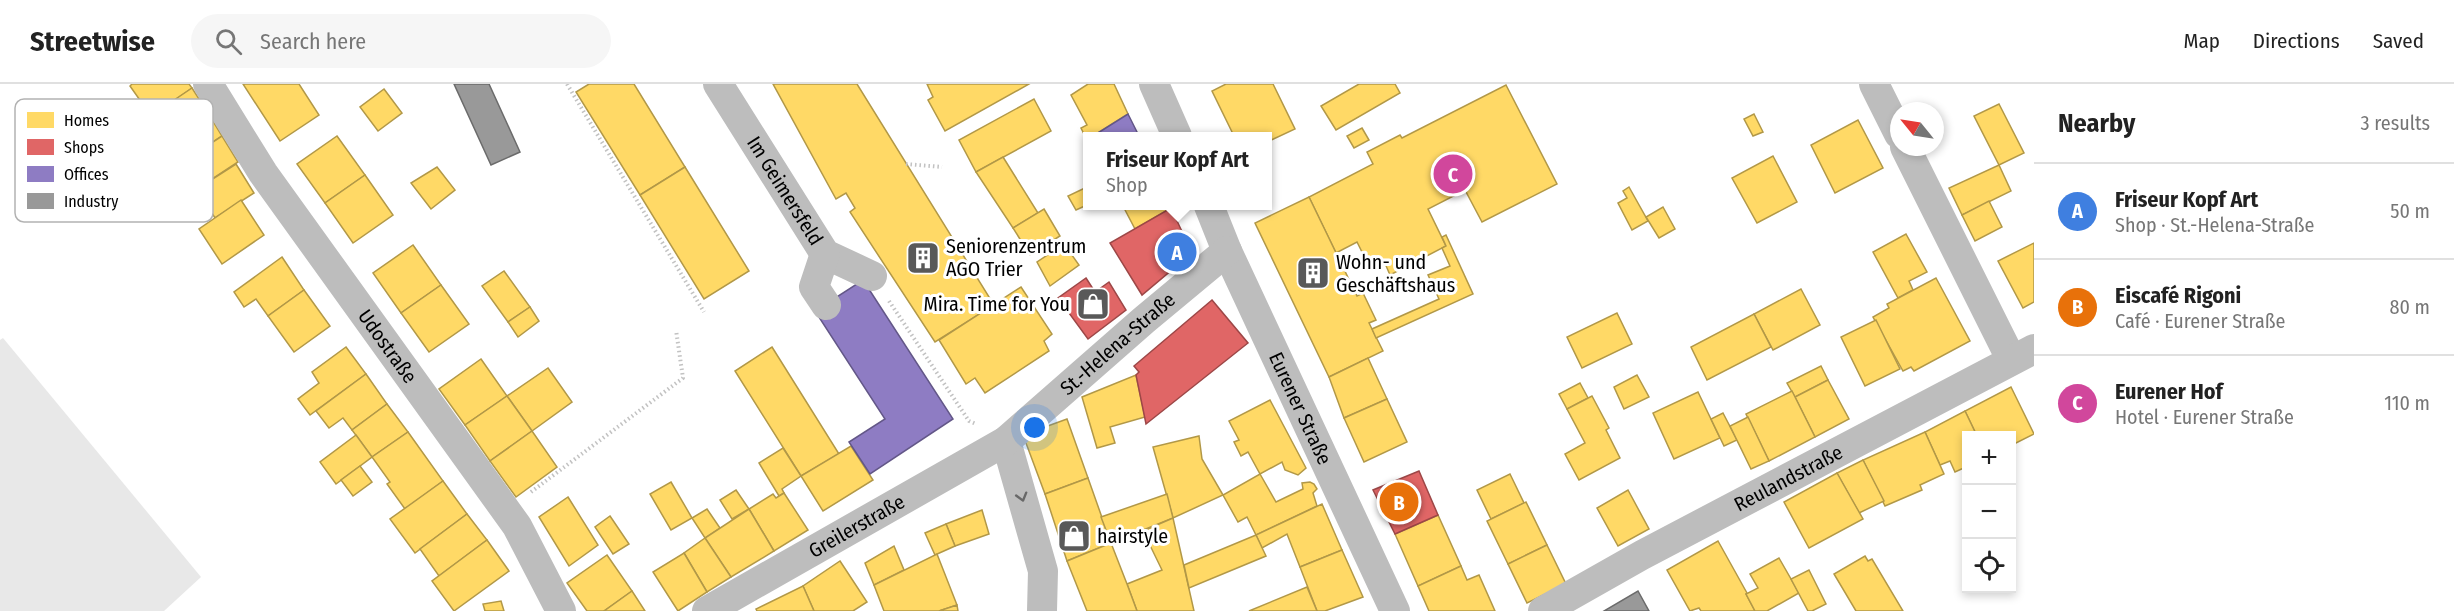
<!DOCTYPE html>
<meta charset="utf-8">
<style>
:root{--surface:#fff;--page:#f6f6f6;--text:#222;--muted:#767676;--line:#e0e0e0;--accent:#b45309}
body{margin:0;font-family:"Fira Sans Condensed",sans-serif;background:var(--page);color:var(--text)}
.controls{position:absolute;right:18px;bottom:18px;display:grid;overflow:hidden;border-radius:0px;box-shadow:0 3px 9px #0003}
.controls button{width:54px;height:54px;display:grid;place-items:center;padding:0;border:0;border-bottom:2px solid var(--line);background:var(--surface);color:var(--text);font:30px sans-serif}
.compass{position:absolute;left:1890px;top:18px;width:54px;height:54px;border-radius:50%;background:var(--surface);box-shadow:0 3px 9px #0003;rotate:300deg}
.you{position:absolute;left:1035px;top:344px;width:21px;height:21px;margin:-15px;border:4px solid #fff;border-radius:50%;background:#1a73e8;box-shadow:0 0 0 9px #1a73e833}
.badge{display:grid;place-items:center;width:39px;height:39px;border-radius:50%;background:var(--accent);color:#fff;font-size:20px;font-weight:700}
.pin{position:absolute;translate:-50% -50%;border:3px solid #fff;box-shadow:0 2px 6px #0006}
.popup{position:absolute;left:1083px;top:48px;width:189px;height:78px;box-sizing:border-box;display:grid;place-content:center;border-radius:0px;background:var(--surface);filter:drop-shadow(0 2px 4px #0005);font-size:20px;white-space:nowrap;color:var(--muted)}
.popup b{font-size:22px;color:var(--text)}
.popup::after{content:'';position:absolute;left:50%;top:100%;margin-left:-12px;border:12px solid transparent;border-top-color:var(--surface)}
.list{margin:0;padding:0;list-style:none}
h2{display:flex;justify-content:space-between;align-items:center;height:78px;margin:0;padding:0 24px;font-size:26px}
h2 small{font-size:20px;font-weight:400;color:var(--muted)}
.list li{display:grid;grid-template-columns:39px 1fr auto;gap:18px;align-items:center;box-sizing:border-box;height:96px;padding:0 24px;border-top:2px solid var(--line)}
.list b{display:block;font-size:22px;white-space:nowrap}
.list p{margin:0;font-size:20px;white-space:nowrap;color:var(--muted)}
.list em{font-size:20px;font-style:normal;color:var(--muted)}
.icon{flex:none;width:33px;height:33px;fill:none;stroke:currentColor;stroke-width:2;stroke-linecap:round;stroke-linejoin:round}
.map{position:relative;flex:none;width:2034px;height:527px;overflow:hidden}
header{display:flex;align-items:center;gap:36px;box-sizing:border-box;height:84px;padding:0 30px;background:var(--surface);border-bottom:2px solid var(--line)}
header strong{font-size:28px}
nav{display:flex;gap:33px;margin-inline-start:auto;font-size:21px}
.search{width:420px;height:54px;background:var(--page);display:flex;align-items:center;gap:15px;box-sizing:border-box;padding:0 21px;border-radius:33px;color:var(--muted);font-size:22px}
main{display:flex}
aside{flex:1;background:var(--surface)}
.map>svg:first-child{display:block}
</style>
<header>
<strong>Streetwise</strong>
<div class="search"><svg class="icon" aria-label="search" viewBox="0 0 24 24"><circle cx="10" cy="10" r="6"/><path d="M15 15l6 6"/></svg>Search here</div>
<nav><a>Map</a><a>Directions</a><a>Saved</a></nav>
</header>
<main>
<div class="map">
<svg width="2034" height="527" viewBox="0 0 2034 527">
<rect width="100%" height="100%" fill="#fff"/>
<polygon fill="#e8e8e8" points="3,254 201,493 164,527 0,527 0,256"/>
<g fill="#ffd966" stroke="#b29847" stroke-width="1.5">
<polygon points="132,0 189,0 192,4 133,45 124,32 142,19 130,2"/>
<polygon points="243,0 299,0 319,31 280,57"/>
<polygon points="589,0 634,0 685,83 640,111 576,8"/>
<polygon points="773,0 857,0 994,221 935,258 850,128 855,124 846,109 836,115"/>
<polygon points="927,0 1029,0 945,47 928,16 933,13"/>
<polygon points="1088,0 1114,0 1128,30 1093,52 1087,52 1087,56 1081,44 1087,41 1071,11"/>
<polygon points="1226,0 1273,0 1295,45 1267,58 1267,52 1234,52 1212,7"/>
<polygon points="1359,0 1395,0 1400,9 1336,46 1321,22"/>
<polygon points="1506,1 1557,100 1482,138 1465,106 1428,125 1446,162 1390,191 1384,177 1370,184 1357,158 1336,169 1309,113 1373,80 1367,68 1400,51 1402,54"/>
<polygon points="192,4 208,29 74,114 65,98 125,59 121,52"/>
<polygon points="384,5 402,29 378,47 360,23"/>
<polygon points="1034,15 1051,47 976,88 959,56"/>
<polygon points="1999,20 2024,69 1999,81 1974,32"/>
<polygon points="208,29 222,52 181,79 167,55"/>
<polygon points="1754,30 1763,48 1753,52 1744,35"/>
<polygon points="1858,36 1883,84 1835,109 1811,61"/>
<polygon points="1362,44 1369,56 1354,64 1347,52"/>
<polygon points="222,52 238,78 197,105 181,79"/>
<polygon points="337,52 365,91 325,119 297,80"/>
<polygon points="1773,72 1797,118 1757,139 1732,94"/>
<polygon points="1003,73 1038,129 1013,144 976,88"/>
<polygon points="236,80 254,109 215,134 197,105"/>
<polygon points="1999,81 2011,107 1962,131 1949,104"/>
<polygon points="437,83 455,106 431,125 411,99"/>
<polygon points="685,83 749,187 704,215 640,111"/>
<polygon points="365,91 393,131 353,159 325,119"/>
<polygon points="1087,103 1087,121 1076,126 1068,112"/>
<polygon points="1629,103 1648,137 1632,146 1618,119 1627,114 1623,107"/>
<polygon points="1309,113 1357,212 1363,209 1376,236 1369,239 1383,267 1329,293 1255,139"/>
<polygon points="241,116 264,151 222,180 199,145"/>
<polygon points="1989,117 2002,143 1975,157 1962,131"/>
<polygon points="1123,122 1170,122 1171,124 1135,145"/>
<polygon points="1663,123 1675,145 1659,154 1646,133"/>
<polygon points="1044,125 1060,152 1030,171 1013,144"/>
<polygon points="1906,150 1927,188 1909,197 1913,206 1898,214 1873,168"/>
<polygon points="1446,151 1473,210 1376,254 1372,245 1439,215 1428,191 1450,182 1442,164 1446,162 1442,153"/>
<polygon points="2034,159 2034,218 2023,224 1998,177"/>
<polygon points="1064,160 1079,181 1050,202 1037,178"/>
<polygon points="413,161 441,201 401,229 373,189"/>
<polygon points="282,173 304,206 268,232 256,215 244,223 234,208"/>
<polygon points="504,187 530,223 508,238 482,202"/>
<polygon points="1936,194 1970,257 1914,287 1911,283 1903,287 1873,233 1889,224 1887,220"/>
<polygon points="441,201 469,240 429,268 401,229"/>
<polygon points="1021,203 1052,250 1044,257 1049,267 985,309 975,294 966,300 939,256"/>
<polygon points="1801,205 1820,241 1773,266 1754,230"/>
<polygon points="304,206 330,242 294,268 268,232"/>
<polygon points="530,223 539,237 518,253 508,238"/>
<polygon points="1617,229 1632,260 1582,284 1567,253"/>
<polygon points="1754,230 1771,263 1707,296 1691,263"/>
<polygon points="1876,236 1900,285 1865,302 1841,253"/>
<polygon points="346,263 366,290 310,331 298,315 319,299 312,288"/>
<polygon points="772,263 839,370 801,392 735,287"/>
<polygon points="1368,274 1387,315 1344,334 1329,293"/>
<polygon points="481,275 507,312 465,341 439,305"/>
<polygon points="1821,282 1828,296 1795,313 1787,299"/>
<polygon points="548,284 572,318 532,347 507,312"/>
<polygon points="366,290 387,320 352,346 343,334 329,344 316,327"/>
<polygon points="1136,291 1145,333 1110,343 1115,359 1097,364 1082,313"/>
<polygon points="1637,291 1649,313 1624,325 1614,303"/>
<polygon points="1828,296 1849,335 1815,353 1795,313"/>
<polygon points="1580,299 1588,314 1567,325 1559,310"/>
<polygon points="2011,303 2034,350 2012,361 2012,352 1977,352 1965,327"/>
<polygon points="1792,307 1815,353 1769,377 1746,330"/>
<polygon points="1698,308 1720,354 1674,375 1653,329"/>
<polygon points="507,312 532,347 490,377 465,341"/>
<polygon points="1592,312 1609,344 1606,346 1620,374 1579,396 1565,370 1585,359 1567,325"/>
<polygon points="1387,315 1407,358 1364,378 1344,334"/>
<polygon points="1270,316 1306,384 1298,391 1285,386 1282,378 1260,390 1248,368 1241,372 1234,358 1239,356 1229,337"/>
<polygon points="387,320 408,348 372,373 352,346"/>
<polygon points="1965,327 1977,352 1966,352 1966,383 1955,388 1950,377 1940,381 1925,348"/>
<polygon points="1723,329 1737,356 1724,362 1711,335"/>
<polygon points="1748,333 1769,377 1751,385 1730,342"/>
<polygon points="1067,335 1088,394 1045,410 1023,351"/>
<polygon points="532,347 557,383 516,413 490,377"/>
<polygon points="408,348 443,397 405,425 387,400 390,398 372,373"/>
<polygon points="1925,348 1944,390 1920,401 1922,406 1885,422 1863,376"/>
<polygon points="356,351 372,373 336,400 320,378"/>
<polygon points="1199,352 1202,375 1223,411 1173,434 1153,363"/>
<polygon points="851,362 873,396 823,427 801,392"/>
<polygon points="783,364 801,392 782,405 784,409 779,412 759,379"/>
<polygon points="1863,376 1884,417 1859,429 1837,389"/>
<polygon points="360,382 372,398 353,412 341,396"/>
<polygon points="1837,389 1863,435 1809,464 1784,418"/>
<polygon points="1260,390 1276,418 1303,405 1302,399 1310,398 1314,400 1317,405 1313,409 1317,422 1256,451 1247,433 1238,438 1223,411"/>
<polygon points="1510,390 1524,419 1491,435 1477,406"/>
<polygon points="1088,394 1111,459 1067,477 1045,410"/>
<polygon points="443,397 467,430 415,469 390,435"/>
<polygon points="671,398 692,434 671,446 650,410"/>
<polygon points="736,406 749,425 732,435 720,416"/>
<polygon points="1628,406 1649,445 1618,462 1597,424"/>
<polygon points="784,409 808,446 774,467 749,425 773,410 776,414"/>
<polygon points="1167,410 1173,434 1111,459 1101,433"/>
<polygon points="568,413 598,461 569,482 539,433"/>
<polygon points="1526,418 1547,461 1508,480 1487,437"/>
<polygon points="1322,420 1342,466 1300,483 1287,450 1262,464 1256,451"/>
<polygon points="707,425 720,444 705,454 692,434"/>
<polygon points="749,425 774,467 731,493 705,454"/>
<polygon points="982,426 989,450 955,462 946,440"/>
<polygon points="467,430 487,456 439,492 420,465"/>
<polygon points="1438,431 1461,482 1418,502 1395,450"/>
<polygon points="610,432 629,460 613,470 595,443"/>
<polygon points="1173,434 1194,527 1137,527 1127,500 1162,486 1143,447"/>
<polygon points="946,440 955,462 935,471 925,449"/>
<polygon points="1256,451 1266,472 1189,504 1184,481"/>
<polygon points="705,454 731,493 707,508 684,469"/>
<polygon points="487,456 509,487 454,527 432,497"/>
<polygon points="1718,457 1747,509 1746,510 1755,527 1701,527 1699,524 1690,527 1667,486"/>
<polygon points="1111,459 1127,500 1137,527 1087,527 1067,477"/>
<polygon points="1547,461 1566,500 1527,519 1508,480"/>
<polygon points="894,462 904,486 874,501 865,479"/>
<polygon points="1342,466 1363,513 1325,527 1317,527 1300,483"/>
<polygon points="684,469 707,508 678,527 653,488"/>
<polygon points="937,470 957,521 939,527 884,527 874,501"/>
<polygon points="607,471 632,507 604,527 587,527 567,499"/>
<polygon points="1865,472 1868,477 1872,475 1903,527 1856,527 1834,490"/>
<polygon points="1779,474 1799,509 1767,527 1755,527 1746,510 1758,504 1750,490"/>
<polygon points="840,477 867,518 853,527 814,527 803,502"/>
<polygon points="1461,482 1467,496 1479,491 1495,527 1429,527 1418,502"/>
<polygon points="1809,486 1826,520 1812,527 1808,527 1791,495"/>
<polygon points="803,502 814,527 757,527 756,525"/>
<polygon points="1307,503 1317,527 1249,527"/>
<polygon points="632,507 645,527 604,527"/>
<polygon points="501,517 504,527 485,527 483,520"/>
<polygon points="957,521 958,527 939,527"/>
</g>
<g fill="#e06666" stroke="#9d4747" stroke-width="1.5">
<polygon points="1171,124 1192,169 1142,211 1110,159"/>
<polygon points="1086,194 1095,208 1109,198 1126,226 1088,255 1058,214"/>
<polygon points="1212,216 1248,259 1146,340 1136,291 1139,288 1134,282"/>
<polygon points="1419,387 1438,431 1395,450 1373,406"/>
</g>
<g fill="#8e7cc3" stroke="#635788" stroke-width="1.5">
<polygon points="1128,30 1139,52 1093,52"/>
<polygon points="863,196 953,335 870,390 849,358 885,335 815,227"/>
</g>
<g fill="#999" stroke="#6b6b6b" stroke-width="1.5">
<polygon points="454,0 489,0 520,68 491,81"/>
<polygon points="1638,507 1649,527 1604,527"/>
</g>
<g fill="none" stroke-linecap="round" stroke-linejoin="round">
<g stroke="#c2c2c2" stroke-width="4" stroke-dasharray="1.5 3" stroke-linecap="butt">
<polyline points="567,0 704,228"/>
<polyline points="906,80 942,83"/>
<polyline points="889,217 969,337 976,340"/>
<polyline points="531,408 683,294 676,246"/>
</g>
<g stroke="#bdbdbd" stroke-width="30">
<path id="s1" d="M208 0 263 89 517 442 561 527"/>
<path id="s2" d="M718 0 825 170 872 192"/>
<polyline points="1154,0 1177,52"/>
<polyline points="1874,0 1899,50"/>
<polyline points="1905,63 2011,275"/>
<path id="s3" d="M1209 122 1227 167 1395 527"/>
<polyline points="825,170 814,203 826,221"/>
<polyline points="1006,357 1043,487 1042,527"/>
<path id="s4" d="M707 527 1006 357 1144 236 1227 167"/>
<path id="s5" d="M1543 527 1642 471 2034 265"/>
</g>
</g>
<defs><path id="oneway-chevron" d="M-2-3.5L2.5 0L-2 3.5" fill="none" stroke-width="1.6" stroke-linecap="round" stroke-linejoin="round" transform="scale(1.5)"/></defs>
<use stroke="#686868" href="#oneway-chevron" transform="translate(1022 413) rotate(74)"/>
<defs>
<g id="building-square" transform="scale(1.725)"><rect x="-9" y="-9" width="18" height="18" rx="4" fill="#595959" stroke="#fff"/><path d="M-4-6H4V6H1V3H-1V6H-4ZM-2.5-4.3h1.7v1.8h-1.7ZM.8-4.3h1.7v1.8H.8ZM-2.5-1h1.7V.8h-1.7ZM.8-1h1.7V.8H.8Z" fill="#fff"/></g>
<g id="shop-square" transform="scale(1.725)"><rect x="-9" y="-9" width="18" height="18" rx="4" fill="#595959" stroke="#fff"/><path d="M-5-2.5h2.3a2.7 3.5 0 0 1 5.4 0H5L5.5 6h-11ZM-1.5-2.5h3a1.5 2.3 0 0 0-3 0Z" fill="#fff"/></g>
</defs>
<g fill-rule="evenodd">
<use href="#building-square" x="923" y="174"/>
<use href="#building-square" x="1313" y="189"/>
<use href="#shop-square" x="1093" y="220"/>
<use href="#shop-square" x="1074" y="452"/>
</g>
<g text-anchor="middle" stroke-width="6" stroke-linejoin="round" paint-order="stroke">
<g font-size="20" fill="#000" stroke="#fff">
<text dy="7" stroke="none"><textPath href="#s2" startOffset="126">Im Geimersfeld</textPath></text>
<text dy="7" stroke="none"><textPath href="#s4" startOffset="492">St.-Helena-Straße</textPath></text>
<text dy="7" stroke="none"><textPath href="#s1" startOffset="318">Udostraße</textPath></text>
<text dy="7" stroke="none"><textPath href="#s3" startOffset="222">Eurener Straße</textPath></text>
<text dy="7" stroke="none"><textPath href="#s5" startOffset="279">Reulandstraße</textPath></text>
<text dy="7" stroke="none"><textPath href="#s4" startOffset="172">Greilerstraße</textPath></text>
</g>
<g font-size="20" fill="#000" stroke="#fff" text-anchor="start">
<text x="946" y="169">Seniorenzentrum<tspan x="946" dy="23">AGO Trier</tspan></text>
<text x="1336" y="185">Wohn- und<tspan x="1336" dy="23">Geschäftshaus</tspan></text>
<text x="1070" y="227" text-anchor="end">Mira. Time for You</text>
<text x="1097" y="459">hairstyle</text>
</g>
</g>
<rect x="15" y="15" width="198" height="123" rx="9" fill="#fff" stroke="#b2b2b2" stroke-width="1.5"/>
<rect x="27" y="28" width="27" height="16" fill="#ffd966"/>
<rect x="27" y="55" width="27" height="16" fill="#e06666"/>
<rect x="27" y="82" width="27" height="16" fill="#8e7cc3"/>
<rect x="27" y="109" width="27" height="16" fill="#999"/>
<g font-size="16" fill="#000">
<text x="64" y="42">Homes</text>
<text x="64" y="69">Shops</text>
<text x="64" y="96">Offices</text>
<text x="64" y="123">Industry</text>
</g>
</svg>
<div class="controls">
<button>+</button>
<button>−</button>
<button><svg class="icon" aria-label="locate" viewBox="0 0 24 24"><circle cx="12" cy="12" r="6"/><path d="M12 2v4M12 18v4M2 12h4M18 12h4"/></svg></button>
</div>
<svg class="compass" viewBox="-18 -18 36 36"><path d="M0-13l5 13h-10z" fill="#e53935"/><path d="M0 13l5-13h-10z" fill="#767676"/></svg>
<div class="you"></div>
<div class="pin badge" style="left:1177px;top:168px;background:#3f7fe0">A</div>
<div class="popup"><b>Friseur Kopf Art</b>Shop</div>
<div class="pin badge" style="left:1399px;top:418px;background:#e8710a">B</div>
<div class="pin badge" style="left:1453px;top:90px;background:#d1479c">C</div>
</div>
<aside>
<h2>Nearby<small>3 results</small></h2>
<ul class="list">
<li><span class="badge" style="background:#3f7fe0">A</span><div><b>Friseur Kopf Art</b><p>Shop · St.-Helena-Straße</p></div><em>50 m</em></li>
<li><span class="badge" style="background:#e8710a">B</span><div><b>Eiscafé Rigoni</b><p>Café · Eurener Straße</p></div><em>80 m</em></li>
<li><span class="badge" style="background:#d1479c">C</span><div><b>Eurener Hof</b><p>Hotel · Eurener Straße</p></div><em>110 m</em></li>
</ul>
</aside>
</main>
